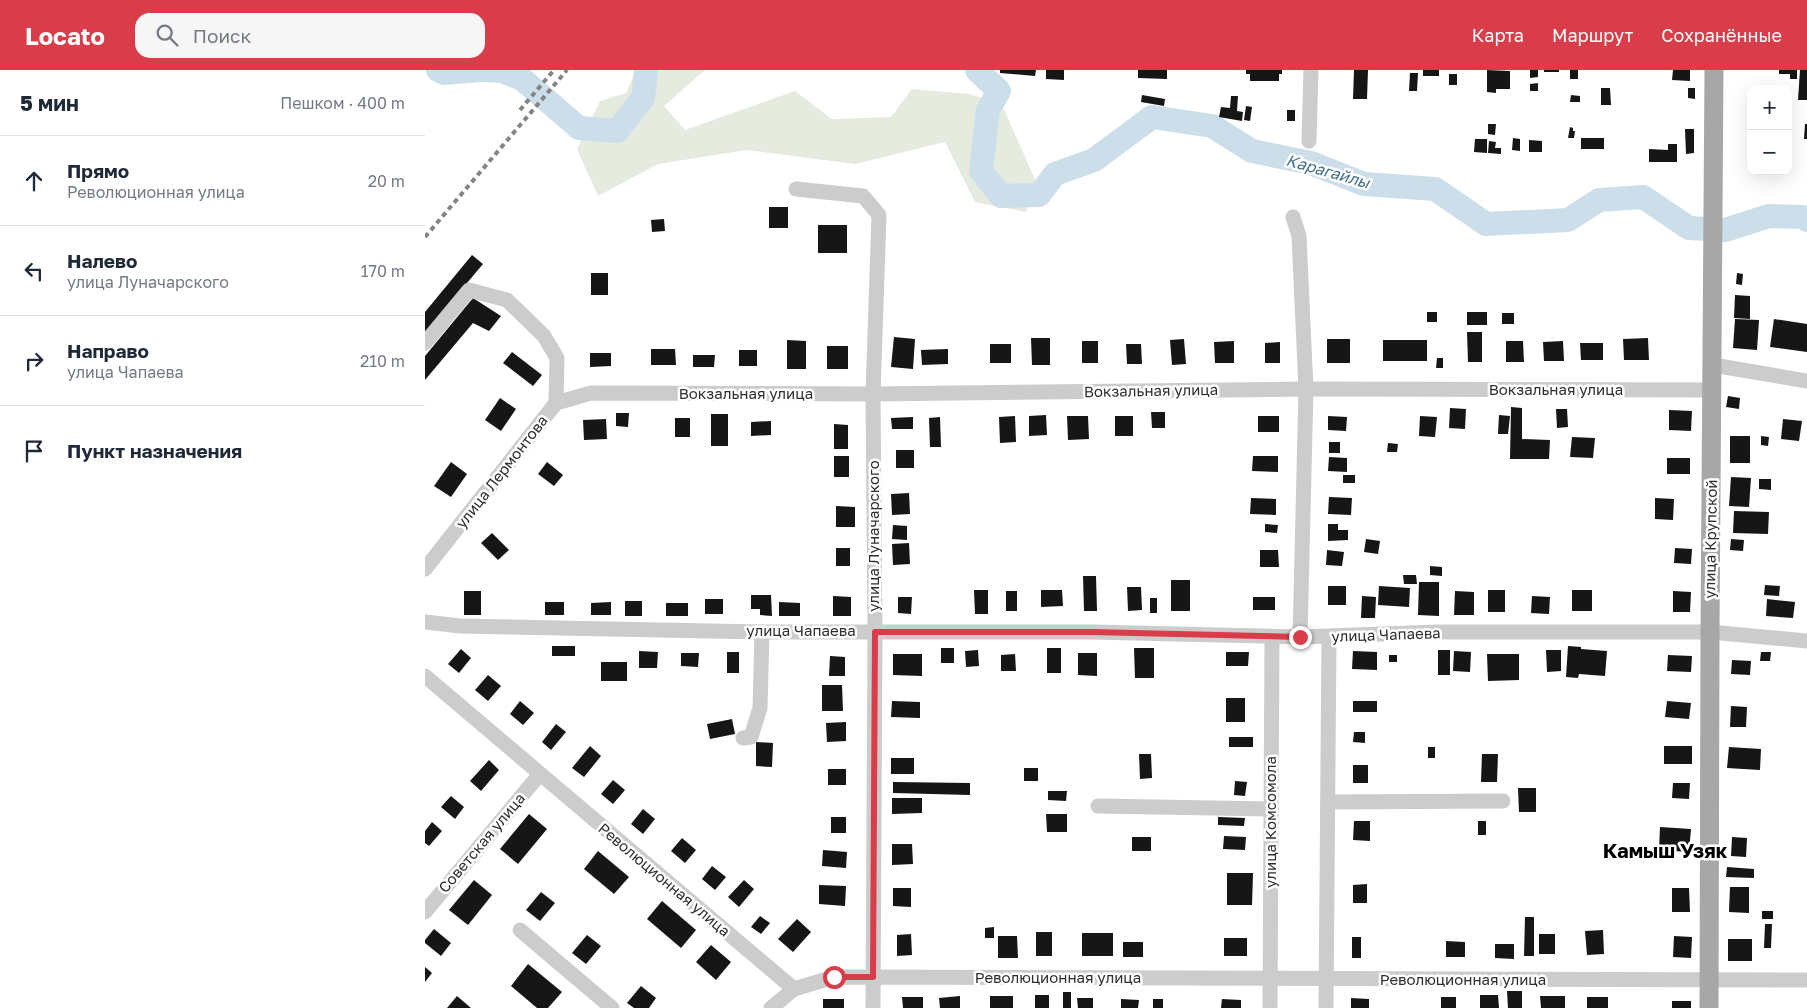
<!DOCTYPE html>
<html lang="ru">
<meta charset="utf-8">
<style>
:root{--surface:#fff;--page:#f6f6f7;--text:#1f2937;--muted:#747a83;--line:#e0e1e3;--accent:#d93d4a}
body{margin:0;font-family:"Golos Text",sans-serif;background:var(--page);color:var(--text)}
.controls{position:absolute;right:15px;top:15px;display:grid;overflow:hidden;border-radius:10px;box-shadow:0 5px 20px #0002}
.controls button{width:45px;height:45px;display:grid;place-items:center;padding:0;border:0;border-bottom:1px solid var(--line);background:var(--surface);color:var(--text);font:25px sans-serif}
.stop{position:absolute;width:15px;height:15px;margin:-11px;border:4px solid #d93d4a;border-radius:50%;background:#fff}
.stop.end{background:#d93d4a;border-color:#fff;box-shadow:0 1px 5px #0008}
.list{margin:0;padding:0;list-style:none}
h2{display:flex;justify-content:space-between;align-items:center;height:65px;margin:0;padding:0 20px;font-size:21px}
h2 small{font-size:16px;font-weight:400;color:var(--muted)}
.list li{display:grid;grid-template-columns:32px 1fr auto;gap:15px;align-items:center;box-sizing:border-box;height:90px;padding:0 20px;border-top:1px solid var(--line)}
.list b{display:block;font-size:19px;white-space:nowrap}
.list p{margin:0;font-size:16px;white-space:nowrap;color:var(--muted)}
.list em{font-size:16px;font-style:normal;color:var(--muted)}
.icon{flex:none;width:28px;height:28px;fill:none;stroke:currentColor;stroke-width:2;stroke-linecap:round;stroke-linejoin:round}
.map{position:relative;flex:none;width:1382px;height:938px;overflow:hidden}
header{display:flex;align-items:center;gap:30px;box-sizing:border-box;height:70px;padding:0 25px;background:var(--accent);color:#fff}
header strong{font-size:24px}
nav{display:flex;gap:28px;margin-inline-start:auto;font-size:18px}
.search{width:350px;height:45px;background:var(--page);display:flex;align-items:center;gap:12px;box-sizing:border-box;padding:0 18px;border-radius:15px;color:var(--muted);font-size:19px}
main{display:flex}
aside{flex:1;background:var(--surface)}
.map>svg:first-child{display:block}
</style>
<header>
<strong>Locato</strong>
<div class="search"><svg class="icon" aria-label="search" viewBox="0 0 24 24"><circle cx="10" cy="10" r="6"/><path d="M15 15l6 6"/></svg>Поиск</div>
<nav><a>Карта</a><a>Маршрут</a><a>Сохранённые</a></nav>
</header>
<main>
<aside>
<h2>5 мин<small>Пешком · 400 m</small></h2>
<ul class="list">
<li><svg class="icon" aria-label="ahead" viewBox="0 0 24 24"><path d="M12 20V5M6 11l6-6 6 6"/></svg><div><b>Прямо</b><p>Революционная улица</p></div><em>20 m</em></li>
<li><svg class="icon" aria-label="left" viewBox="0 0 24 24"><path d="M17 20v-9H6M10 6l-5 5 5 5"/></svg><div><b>Налево</b><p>улица Луначарского</p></div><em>170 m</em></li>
<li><svg class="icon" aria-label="right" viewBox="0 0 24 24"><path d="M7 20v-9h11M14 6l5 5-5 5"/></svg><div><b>Направо</b><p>улица Чапаева</p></div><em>210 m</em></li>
<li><svg class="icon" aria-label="arrive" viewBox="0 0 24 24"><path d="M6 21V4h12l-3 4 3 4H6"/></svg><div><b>Пункт назначения</b></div></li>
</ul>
</aside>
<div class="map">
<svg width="1382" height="938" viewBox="0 0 1382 938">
<rect width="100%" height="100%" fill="#fff"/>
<polygon fill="#e5ebde" points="211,0 280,0 239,36 260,60 370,21 407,49 466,47 487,19 545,24 577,35 612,114 601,142 550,132 520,72 430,94 322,80 233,94 173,126 152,79 175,31 201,23"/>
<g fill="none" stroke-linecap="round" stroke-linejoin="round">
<g stroke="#cbdee9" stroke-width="24">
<polyline points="13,0 19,3 54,0"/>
<polyline points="60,0 77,1 97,9 154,58 192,61 218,28 221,0"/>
<polyline points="552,0 574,21 563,40 556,101 576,126 614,125 630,104 669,90 727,47 787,56 827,81 886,93 939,114 1010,119 1061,154 1143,150 1174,130 1218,127 1264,158 1300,160 1344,146 1378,147 1382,150"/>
</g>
</g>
<g fill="#161616">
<polygon points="575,0 611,0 610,6 575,3"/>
<polygon points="621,0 639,0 639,10 621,9"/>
<polygon points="713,0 742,0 742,9 713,8"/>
<polygon points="821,0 857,0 857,4 854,4 854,11 825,11 825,4 821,4"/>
<polygon points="929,0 943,0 942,29 928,29"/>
<rect x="998" y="0" width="16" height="6"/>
<polygon points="1062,0 1085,1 1085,19 1071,19 1071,23 1062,22"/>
<polygon points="1105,0 1113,0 1113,7 1105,8"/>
<rect x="1119" y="0" width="15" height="2"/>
<rect x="1145" y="0" width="8" height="9"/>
<polygon points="1248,0 1265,0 1265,11 1247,10"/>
<polygon points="1354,0 1372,0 1372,9 1365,9 1365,4 1354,4"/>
<polygon points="1375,0 1382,0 1382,30 1373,30"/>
<polygon points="985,3 993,3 992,21 984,21"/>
<rect x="1024" y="4" width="8" height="11"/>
<polygon points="1113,13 1113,21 1105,21 1105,14"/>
<polygon points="1176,18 1185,18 1186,35 1176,35"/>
<polygon points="1263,18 1270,18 1270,29 1263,28"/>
<polygon points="717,25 740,29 739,36 716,32"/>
<polygon points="1146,25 1155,26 1155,32 1145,32"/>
<polygon points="806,26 813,26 812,41 818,42 817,51 794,47 796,37 805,38"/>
<polygon points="821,36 827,37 825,51 819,50"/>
<rect x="862" y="40" width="8" height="11"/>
<polygon points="1063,54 1071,54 1070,65 1063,64"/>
<polygon points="1380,54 1382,54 1382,69 1379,69"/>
<polygon points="1145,57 1148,58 1148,61 1150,61 1149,68 1143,68"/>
<polygon points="1260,59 1269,59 1269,83 1261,84"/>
<polygon points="1088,68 1095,69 1095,81 1087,80"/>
<rect x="1156" y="68" width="23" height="11"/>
<polygon points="1050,69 1062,69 1062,83 1049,82"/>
<polygon points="1104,70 1117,71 1117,82 1104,82"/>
<polygon points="1064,71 1071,72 1070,78 1076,78 1076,84 1063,83"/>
<polygon points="1243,74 1252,74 1252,92 1224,92 1224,79 1243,80"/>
<rect x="344" y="137" width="19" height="21"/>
<polygon points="239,149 240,161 227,162 226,150"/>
<rect x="393" y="155" width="29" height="28"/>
<polygon points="47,185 58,194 0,263 0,242"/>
<rect x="166" y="203" width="17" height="22"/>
<polygon points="1312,203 1318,204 1317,215 1311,214"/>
<polygon points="1310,225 1325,226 1325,249 1309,248"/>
<polygon points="48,228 76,246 64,261 48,253 0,310 0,286"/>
<rect x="1002" y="242" width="10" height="10"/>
<rect x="1042" y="242" width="20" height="13"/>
<rect x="1077" y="243" width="12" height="11"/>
<polygon points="1310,249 1334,250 1332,280 1308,278"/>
<polygon points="1349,249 1382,254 1382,282 1345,277"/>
<polygon points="1042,262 1057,262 1057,292 1043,292"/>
<polygon points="469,267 490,269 488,299 466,297"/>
<polygon points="606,268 625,268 625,295 607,295"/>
<polygon points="1223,268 1224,290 1199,290 1198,269"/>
<polygon points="759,269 761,294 747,295 745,270"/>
<rect x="902" y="269" width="23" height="24"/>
<polygon points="362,270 381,271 381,299 362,299"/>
<rect x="958" y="270" width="44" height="21"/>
<rect x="657" y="271" width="16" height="22"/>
<polygon points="809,271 809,293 790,293 789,272"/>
<polygon points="1081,271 1098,271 1099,292 1081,292"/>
<polygon points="1138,271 1139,291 1119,291 1118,272"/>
<polygon points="855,272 855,293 840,293 840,273"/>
<polygon points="1155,273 1178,273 1178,290 1156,290"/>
<rect x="565" y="274" width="21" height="19"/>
<polygon points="701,274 716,274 717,294 702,294"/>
<rect x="402" y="276" width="21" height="23"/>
<polygon points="226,279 250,279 251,295 226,295"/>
<polygon points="523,279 523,294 497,295 496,280"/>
<rect x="314" y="280" width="18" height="16"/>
<polygon points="87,282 117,305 108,316 78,293"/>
<polygon points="165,283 186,283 186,296 165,297"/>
<polygon points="268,285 290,285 289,297 268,297"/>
<polygon points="1012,288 1018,288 1018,298 1011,298"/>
<polygon points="1303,326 1315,328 1314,339 1301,337"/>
<polygon points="75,328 91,339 76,361 60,350"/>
<polygon points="1086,337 1097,338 1097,369 1125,370 1124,389 1085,389"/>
<polygon points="1025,338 1041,339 1040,359 1024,358"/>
<polygon points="1131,339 1142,339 1143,357 1132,358"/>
<polygon points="1244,340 1267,341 1266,361 1244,360"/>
<polygon points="726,342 740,342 740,358 727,358"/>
<polygon points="191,343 204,343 203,357 191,356"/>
<rect x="286" y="344" width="17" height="32"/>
<polygon points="621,345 622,365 604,366 604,346"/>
<polygon points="1074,345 1085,346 1083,364 1073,364"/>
<polygon points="590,346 591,372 575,373 574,347"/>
<polygon points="642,346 663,346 664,369 643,370"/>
<rect x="690" y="346" width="18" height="20"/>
<rect x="833" y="346" width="21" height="16"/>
<polygon points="903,346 922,347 921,361 903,360"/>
<polygon points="995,346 1012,347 1010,367 994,366"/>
<polygon points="488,347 488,359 467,359 466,348"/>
<polygon points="515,347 516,377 505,377 504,348"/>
<rect x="250" y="348" width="15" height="19"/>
<polygon points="181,349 182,369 159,370 158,350"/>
<polygon points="1358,349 1377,351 1374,371 1356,369"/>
<polygon points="346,351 346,365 326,366 326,352"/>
<polygon points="409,354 423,355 423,379 409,379"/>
<rect x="1305" y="366" width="20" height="27"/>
<polygon points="1336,366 1344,367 1343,376 1336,375"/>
<polygon points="1147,367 1170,368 1168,388 1145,387"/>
<rect x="904" y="372" width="11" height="11"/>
<polygon points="963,373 973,374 972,382 962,382"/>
<rect x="471" y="380" width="18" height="18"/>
<rect x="409" y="386" width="15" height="21"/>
<polygon points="828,386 853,386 853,402 827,401"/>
<polygon points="904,387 922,388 922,402 903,401"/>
<rect x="1242" y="388" width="23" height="16"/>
<polygon points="26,392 42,404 26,427 9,416"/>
<polygon points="122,392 138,405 129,416 113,404"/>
<rect x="918" y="405" width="12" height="8"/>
<polygon points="1306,407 1326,408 1324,437 1304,436"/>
<polygon points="1334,409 1346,409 1346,420 1334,419"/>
<polygon points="484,423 485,444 467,445 466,424"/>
<polygon points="904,427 927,428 926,445 903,444"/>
<polygon points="826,428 851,429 851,445 825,444"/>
<polygon points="1230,428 1249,429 1248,450 1230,449"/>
<polygon points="411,436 430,437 430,457 411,457"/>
<polygon points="1309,441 1344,442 1343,464 1308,463"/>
<polygon points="840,454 853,455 852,463 840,462"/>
<polygon points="903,454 913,454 913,460 923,460 923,470 903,471"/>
<polygon points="468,455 482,456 482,470 467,469"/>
<polygon points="67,463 84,480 73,490 56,473"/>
<polygon points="941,469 955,471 953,484 939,482"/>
<polygon points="1306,469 1319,470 1318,481 1305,480"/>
<polygon points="484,473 485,494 468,495 467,474"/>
<rect x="411" y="478" width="14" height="18"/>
<polygon points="1250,478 1267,479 1266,494 1249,493"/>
<polygon points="835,480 853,480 854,497 835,497"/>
<polygon points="902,480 919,482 917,496 901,495"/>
<polygon points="1005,496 1017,497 1017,506 1005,505"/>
<polygon points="978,505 991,505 992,514 979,514"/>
<polygon points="658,506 671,506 672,541 659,541"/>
<rect x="746" y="510" width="19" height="31"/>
<polygon points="994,512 1014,512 1014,546 993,545"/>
<polygon points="1340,515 1355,516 1354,526 1339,525"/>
<rect x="903" y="516" width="18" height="19"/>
<polygon points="954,516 985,518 984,537 953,535"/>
<polygon points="702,517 716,517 717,540 703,541"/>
<polygon points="549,520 563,520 563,544 550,544"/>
<polygon points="616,520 637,520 638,536 616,537"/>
<rect x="1063" y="520" width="17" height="22"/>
<rect x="1147" y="520" width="20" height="21"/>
<rect x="39" y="521" width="17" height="24"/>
<rect x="581" y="521" width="11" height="20"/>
<polygon points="1030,521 1049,522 1049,545 1029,545"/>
<polygon points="1248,521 1266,522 1265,542 1248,542"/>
<polygon points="326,525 346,525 347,546 335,545 335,539 326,539"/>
<polygon points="408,526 426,527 426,546 408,546"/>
<polygon points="937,526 951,527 950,548 936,548"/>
<polygon points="1107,526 1125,527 1124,544 1106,543"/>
<polygon points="473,527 487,527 486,544 473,543"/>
<rect x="828" y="527" width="22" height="13"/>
<rect x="725" y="528" width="7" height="15"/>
<rect x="280" y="529" width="18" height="15"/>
<polygon points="1342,529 1370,532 1368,548 1341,546"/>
<rect x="200" y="531" width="17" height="15"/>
<rect x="120" y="532" width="19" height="13"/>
<polygon points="186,532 186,545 166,545 166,533"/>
<polygon points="354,532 375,533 375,546 354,546"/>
<rect x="241" y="533" width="22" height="13"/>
<rect x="127" y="576" width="23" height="10"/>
<polygon points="1143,576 1156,577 1156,579 1182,581 1180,606 1154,604 1153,608 1141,607"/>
<rect x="516" y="578" width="13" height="15"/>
<rect x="622" y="578" width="14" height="25"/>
<polygon points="709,578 729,578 729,608 710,608"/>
<polygon points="36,579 46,588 34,603 23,594"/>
<polygon points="553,580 554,596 541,597 540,581"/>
<rect x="1013" y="580" width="12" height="25"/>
<polygon points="1121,580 1136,580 1136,601 1122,602"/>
<polygon points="214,581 233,582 232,598 214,598"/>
<polygon points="928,581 952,582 952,600 927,599"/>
<polygon points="1029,581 1046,582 1045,602 1028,601"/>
<rect x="302" y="582" width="12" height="21"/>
<polygon points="801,582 824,582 823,596 801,596"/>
<polygon points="1336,582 1346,582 1345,591 1335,591"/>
<polygon points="256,583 274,583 273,597 256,596"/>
<polygon points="653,583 672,583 672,606 653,605"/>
<polygon points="468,584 497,584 497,606 468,605"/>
<polygon points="590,584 591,601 576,601 576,585"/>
<polygon points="1062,584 1094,584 1094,610 1063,611"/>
<rect x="964" y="585" width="8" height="7"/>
<polygon points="1243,585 1267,586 1266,602 1242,601"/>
<polygon points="405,586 420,587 420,606 404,606"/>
<polygon points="1307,590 1326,591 1325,605 1306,604"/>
<rect x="176" y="592" width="26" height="19"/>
<polygon points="63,605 76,616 63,631 50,620"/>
<polygon points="397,615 417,615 418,641 397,641"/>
<rect x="801" y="628" width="19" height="24"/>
<polygon points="95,631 109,643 98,655 85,644"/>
<polygon points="467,631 495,632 495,648 466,647"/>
<rect x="928" y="631" width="24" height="11"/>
<polygon points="1242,631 1266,633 1264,649 1240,647"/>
<polygon points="1306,636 1322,637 1321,657 1305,657"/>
<polygon points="307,649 310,664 285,669 282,654"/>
<polygon points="421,652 421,671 402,672 401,653"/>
<polygon points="131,654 141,662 126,680 117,672"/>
<polygon points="929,662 940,662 940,673 928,672"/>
<rect x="804" y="667" width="24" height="10"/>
<polygon points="331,672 348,673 347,697 331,696"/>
<polygon points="165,676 176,686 159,707 147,698"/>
<rect x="1239" y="676" width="28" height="18"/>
<rect x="1003" y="677" width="7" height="11"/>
<polygon points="1304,677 1336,679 1335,700 1302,698"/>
<polygon points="714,684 726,684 727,708 715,709"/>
<polygon points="1057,684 1073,684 1072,712 1056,712"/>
<rect x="466" y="688" width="23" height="16"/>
<polygon points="64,690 74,700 56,721 45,711"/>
<rect x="928" y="695" width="15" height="18"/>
<rect x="599" y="698" width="14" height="13"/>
<rect x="403" y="699" width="18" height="16"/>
<polygon points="188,710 200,720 188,734 176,724"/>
<polygon points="810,711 822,712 820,726 809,725"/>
<polygon points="468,712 545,713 545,725 468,723"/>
<polygon points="1248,713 1265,713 1264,729 1247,728"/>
<polygon points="1093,718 1111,718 1111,742 1094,742"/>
<polygon points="623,721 642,721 641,731 623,730"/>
<polygon points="26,726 39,737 30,749 16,737"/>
<polygon points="467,728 497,728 497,743 467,744"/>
<polygon points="218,739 230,749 218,764 206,754"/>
<polygon points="104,744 122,759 93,794 75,779"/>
<polygon points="621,744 642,744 642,762 622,762"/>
<rect x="406" y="747" width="15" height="16"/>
<polygon points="793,747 820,748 819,756 793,755"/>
<polygon points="929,751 945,751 945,771 928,770"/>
<rect x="1053" y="751" width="8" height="14"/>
<polygon points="7,752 17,761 4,776 0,773 0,761"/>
<polygon points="1235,757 1266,759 1264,782 1234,780"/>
<polygon points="799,766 821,767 820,780 798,779"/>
<rect x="707" y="767" width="19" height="14"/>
<polygon points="1307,767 1322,768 1321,787 1306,786"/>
<polygon points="257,768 271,780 260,793 246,781"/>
<polygon points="467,774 487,774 488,794 467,795"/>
<polygon points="398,780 422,782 421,798 397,796"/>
<polygon points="173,781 204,807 189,824 159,799"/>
<polygon points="287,796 301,807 290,820 277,809"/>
<polygon points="1302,797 1329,799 1329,808 1301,807"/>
<polygon points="802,803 828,803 827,835 802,835"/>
<polygon points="49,810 67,825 43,855 24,840"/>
<polygon points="319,810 329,819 314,837 303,827"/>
<polygon points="942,814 942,833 928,833 928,815"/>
<polygon points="394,815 421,816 420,836 394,834"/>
<polygon points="1305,817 1324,817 1324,843 1304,842"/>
<polygon points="468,818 486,818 486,837 468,836"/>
<polygon points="1247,818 1264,818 1265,842 1247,842"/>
<polygon points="116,822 130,833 115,851 101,840"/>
<polygon points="237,831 271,860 256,878 222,849"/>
<rect x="1337" y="841" width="11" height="8"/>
<polygon points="335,846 345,853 336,864 326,857"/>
<polygon points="1100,847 1109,847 1109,886 1099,886"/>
<polygon points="372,849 386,862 368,882 353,869"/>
<polygon points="1340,854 1347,854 1346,878 1339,878"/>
<polygon points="569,857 569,868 560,868 560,858"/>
<polygon points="9,859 26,873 16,886 0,873 0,870"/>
<polygon points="1178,860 1179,884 1162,885 1160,861"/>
<rect x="611" y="862" width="16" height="24"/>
<rect x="657" y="863" width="31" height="23"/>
<polygon points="486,864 487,885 472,886 472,865"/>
<rect x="1114" y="864" width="16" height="20"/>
<polygon points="162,865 176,876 161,894 147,883"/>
<polygon points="573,866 592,866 593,888 573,888"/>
<polygon points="1249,866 1267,867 1266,888 1248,887"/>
<rect x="927" y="867" width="9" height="21"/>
<rect x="799" y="868" width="23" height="18"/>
<rect x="1303" y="869" width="24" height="22"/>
<polygon points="1021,871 1040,872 1040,887 1021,887"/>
<rect x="698" y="872" width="20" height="15"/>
<polygon points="1070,874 1089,874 1089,889 1070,888"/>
<polygon points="286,875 306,892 291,910 271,892"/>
<polygon points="103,894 137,922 123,938 112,938 86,916"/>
<polygon points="0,897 7,903 0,912"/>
<polygon points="216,916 231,928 224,938 209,938 202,933"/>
<polygon points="1082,921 1097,921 1097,938 1083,938"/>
<rect x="638" y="922" width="8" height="16"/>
<rect x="610" y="925" width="14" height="13"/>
<polygon points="1055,925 1073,925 1074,938 1055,938"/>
<polygon points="32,926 46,938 22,938"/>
<polygon points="535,926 535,938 515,938 514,928"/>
<rect x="565" y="926" width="23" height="12"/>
<polygon points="1115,926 1140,926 1140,938 1116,938"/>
<polygon points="477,927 498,927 498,938 478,938"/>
<rect x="1016" y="927" width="15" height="11"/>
<rect x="1162" y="927" width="21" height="11"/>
<polygon points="652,928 668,928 668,938 653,938"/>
<polygon points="926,928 944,929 944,938 926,938"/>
<rect x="398" y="929" width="21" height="9"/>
<polygon points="696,929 714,930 713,938 696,938"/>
<rect x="728" y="929" width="10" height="9"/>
<polygon points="797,929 816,930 816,938 796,938"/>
<rect x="1247" y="931" width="19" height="7"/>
</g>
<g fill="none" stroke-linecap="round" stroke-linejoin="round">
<g stroke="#ccc" stroke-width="15">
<polyline points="884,71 886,0"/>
<polyline points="371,119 438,126 454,145 448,324 450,562 448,938"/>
<polyline points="868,147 874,166 881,319 875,567"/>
<polyline points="0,273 44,220 82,230 119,266 132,288 131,333"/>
<polyline points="1288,295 1382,311"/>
<polyline points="0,499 131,333 166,323 448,324 881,319 1287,320"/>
<polyline points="0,552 35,556 337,562 667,562 875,567 1013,562 1285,562 1382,571"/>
<polyline points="0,606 369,919 409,907 1382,910"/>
<polyline points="318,668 326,667 335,638 337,562"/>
<polyline points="903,732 1078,731"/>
<polyline points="673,736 846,739"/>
<polyline points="0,842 114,705"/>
<polyline points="95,860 187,938"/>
<polyline points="346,938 369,919"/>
<polyline points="845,938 847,567"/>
<polyline points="901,938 904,567"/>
</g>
<polyline stroke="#a7a7a7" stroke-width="19" points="1284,938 1285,562 1289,0"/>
<g stroke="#848484" stroke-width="4" stroke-dasharray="5 4" stroke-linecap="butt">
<polyline points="95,40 129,0"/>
<polyline points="0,167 142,0"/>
</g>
</g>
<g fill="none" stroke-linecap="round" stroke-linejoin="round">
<polyline stroke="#d93d4a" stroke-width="6" points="409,907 448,907 450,562 667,562 875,567"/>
</g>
<g text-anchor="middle" stroke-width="5" stroke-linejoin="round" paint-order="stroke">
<g font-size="15" fill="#2f2f2f" stroke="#fff">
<text x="1131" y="325">Вокзальная улица</text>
<text transform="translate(726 321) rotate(-1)" y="5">Вокзальная улица</text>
<text x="321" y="329">Вокзальная улица</text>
<text transform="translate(77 402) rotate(-52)" y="5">улица Лермонтова</text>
<text transform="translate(449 466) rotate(-90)" y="5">улица Луначарского</text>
<text transform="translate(1286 469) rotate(-89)" y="5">улица Крупской</text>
<text x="376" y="566">улица Чапаева</text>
<text transform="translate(961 565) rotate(-2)" y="5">улица Чапаева</text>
<text transform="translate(846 752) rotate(-90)" y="5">улица Комсомола</text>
<text transform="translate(57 773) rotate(-50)" y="5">Советская улица</text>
<text transform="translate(239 810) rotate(40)" y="5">Революционная улица</text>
<text x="633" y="913">Революционная улица</text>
<text x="1038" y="915">Революционная улица</text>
</g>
<g font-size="16" font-style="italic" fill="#426f8b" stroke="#fff">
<text transform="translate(903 101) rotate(16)" y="6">Карагайлы</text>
</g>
<g font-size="20" font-weight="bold" fill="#000" stroke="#fff">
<text x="1240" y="788">Камыш Узяк</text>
</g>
</g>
</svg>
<div class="controls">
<button>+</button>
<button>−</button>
</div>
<div class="stop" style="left:409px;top:907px"></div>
<div class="stop end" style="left:875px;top:567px"></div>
</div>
</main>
